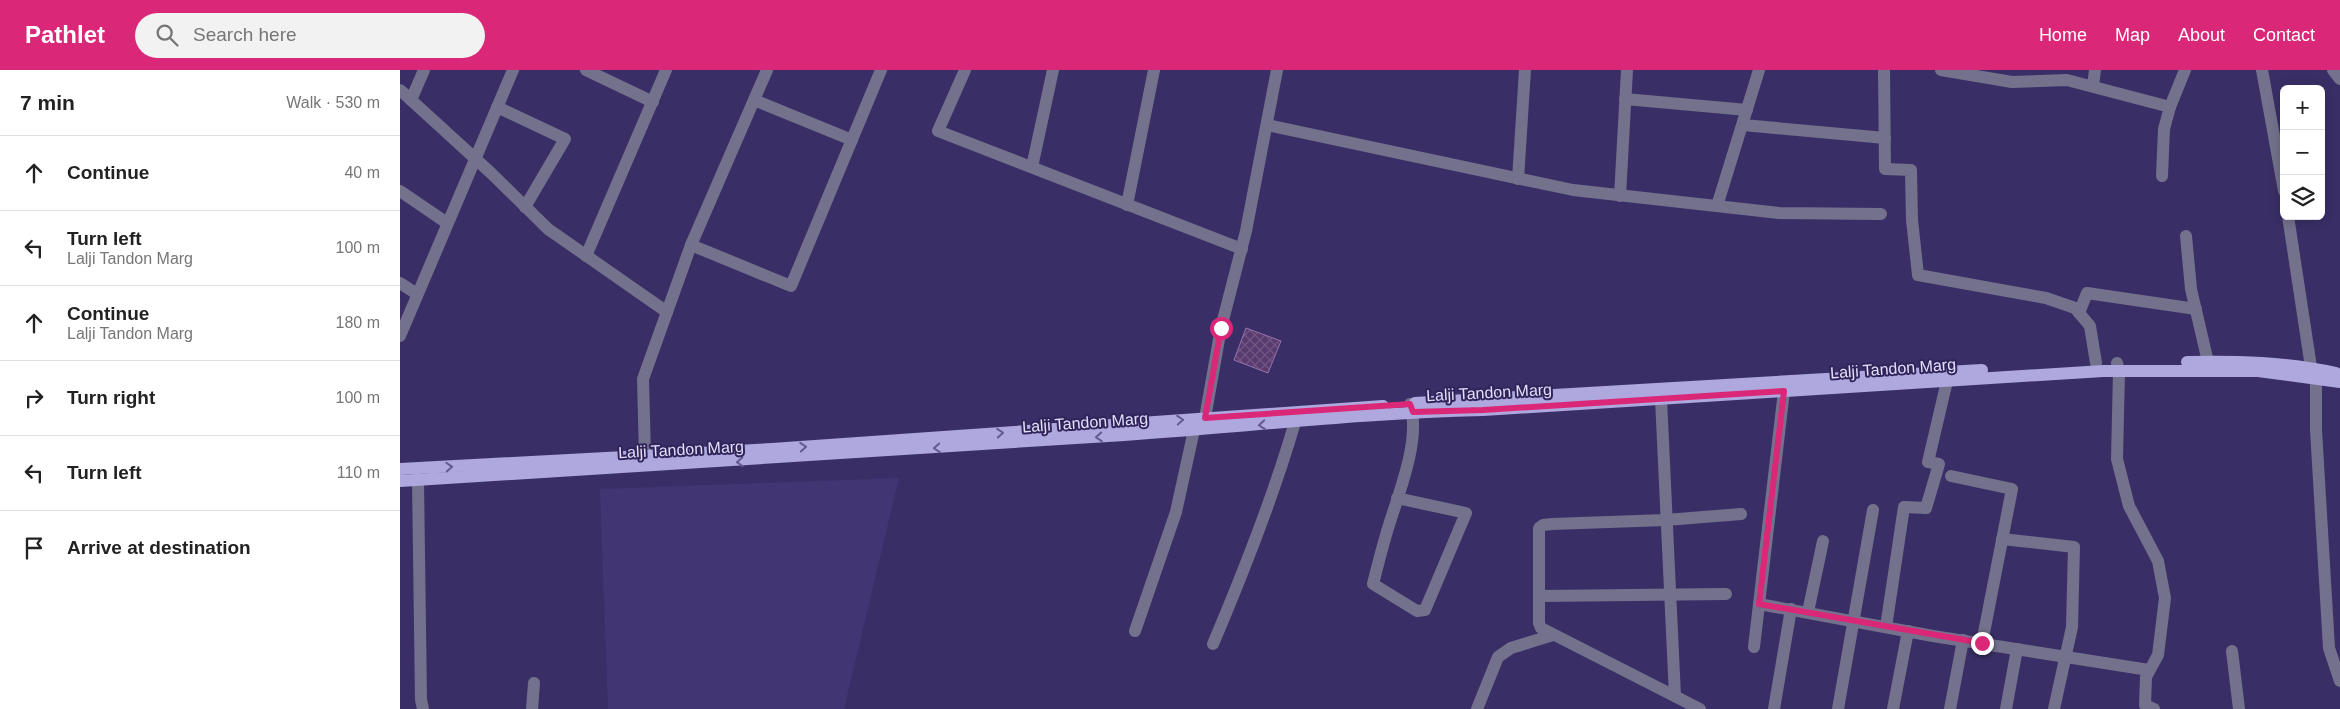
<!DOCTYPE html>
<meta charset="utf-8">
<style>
:root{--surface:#fff;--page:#f2f2f2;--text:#222;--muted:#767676;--line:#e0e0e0;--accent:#db2777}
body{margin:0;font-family:Arial,sans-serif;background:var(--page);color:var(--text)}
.controls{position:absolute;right:15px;top:15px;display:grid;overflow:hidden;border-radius:8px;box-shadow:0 2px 12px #0003}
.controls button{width:45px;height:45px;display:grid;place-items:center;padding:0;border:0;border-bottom:1px solid var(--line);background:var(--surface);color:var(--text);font:25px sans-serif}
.stop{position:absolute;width:15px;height:15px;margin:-11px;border:4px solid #db2777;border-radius:50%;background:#fff}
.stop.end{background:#db2777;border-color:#fff;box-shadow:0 1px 5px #0008}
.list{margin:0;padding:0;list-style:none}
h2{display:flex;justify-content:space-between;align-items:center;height:65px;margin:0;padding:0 20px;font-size:21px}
h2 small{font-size:16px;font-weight:400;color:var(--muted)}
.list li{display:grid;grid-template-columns:32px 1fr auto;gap:15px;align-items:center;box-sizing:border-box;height:75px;padding:0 20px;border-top:1px solid var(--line)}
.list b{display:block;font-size:19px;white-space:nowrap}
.list p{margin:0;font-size:16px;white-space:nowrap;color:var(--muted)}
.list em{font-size:16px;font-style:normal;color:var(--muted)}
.icon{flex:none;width:28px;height:28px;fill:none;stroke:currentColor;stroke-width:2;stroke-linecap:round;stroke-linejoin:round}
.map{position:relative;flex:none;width:1940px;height:639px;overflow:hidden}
header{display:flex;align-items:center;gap:30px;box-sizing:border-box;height:70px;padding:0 25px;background:var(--accent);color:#fff}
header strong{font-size:24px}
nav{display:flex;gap:28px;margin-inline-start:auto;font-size:18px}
.search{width:350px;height:45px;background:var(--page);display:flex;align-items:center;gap:12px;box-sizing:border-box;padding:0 18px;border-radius:28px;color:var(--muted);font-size:19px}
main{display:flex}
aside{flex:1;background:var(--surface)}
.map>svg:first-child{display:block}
</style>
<header>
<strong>Pathlet</strong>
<div class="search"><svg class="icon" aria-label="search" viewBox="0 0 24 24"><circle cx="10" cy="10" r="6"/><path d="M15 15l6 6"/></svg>Search here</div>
<nav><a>Home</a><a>Map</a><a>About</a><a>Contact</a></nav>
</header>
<main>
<aside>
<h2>7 min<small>Walk · 530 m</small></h2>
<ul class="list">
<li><svg class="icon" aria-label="ahead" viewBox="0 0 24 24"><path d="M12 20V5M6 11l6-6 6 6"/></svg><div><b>Continue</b></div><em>40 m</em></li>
<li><svg class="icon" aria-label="left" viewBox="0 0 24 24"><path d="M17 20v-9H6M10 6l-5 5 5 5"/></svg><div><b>Turn left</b><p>Lalji Tandon Marg</p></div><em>100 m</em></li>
<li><svg class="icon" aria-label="ahead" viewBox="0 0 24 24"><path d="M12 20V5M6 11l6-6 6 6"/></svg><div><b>Continue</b><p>Lalji Tandon Marg</p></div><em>180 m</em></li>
<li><svg class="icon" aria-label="right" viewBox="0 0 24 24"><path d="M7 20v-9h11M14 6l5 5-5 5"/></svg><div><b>Turn right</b></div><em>100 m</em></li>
<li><svg class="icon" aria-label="left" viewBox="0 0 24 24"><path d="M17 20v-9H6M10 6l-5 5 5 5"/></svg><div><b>Turn left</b></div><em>110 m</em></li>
<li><svg class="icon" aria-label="arrive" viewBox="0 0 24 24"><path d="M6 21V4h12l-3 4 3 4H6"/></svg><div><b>Arrive at destination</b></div></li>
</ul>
</aside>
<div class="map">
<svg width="1940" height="639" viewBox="0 0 1940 639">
<defs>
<pattern id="building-cross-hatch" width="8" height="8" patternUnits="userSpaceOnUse" patternTransform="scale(1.25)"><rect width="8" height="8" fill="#593a6f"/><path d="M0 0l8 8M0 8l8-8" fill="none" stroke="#715684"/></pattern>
</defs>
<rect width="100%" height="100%" fill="#392f66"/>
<polygon fill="#413573" points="499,408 444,639 208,639 200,419"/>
<polygon fill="url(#building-cross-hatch)" stroke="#9574ae" points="846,258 881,271 868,303 834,290"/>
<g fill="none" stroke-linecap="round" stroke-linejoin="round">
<g stroke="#74718d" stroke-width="12">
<polyline points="186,0 253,32"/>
<polyline points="565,0 538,61 842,179"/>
<polyline points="1484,0 1485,99 1511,100 1512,150 1518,205 1646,228 1675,238 1690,256 1696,293"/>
<polyline points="1541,0 1612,12 1667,10 1770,37"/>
<polyline points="1862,0 1884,121"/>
<polyline points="1933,0 1940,9"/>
<polyline points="1693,16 1695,0"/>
<polyline points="0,20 91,103 148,159 267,242"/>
<polyline points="1225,29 1347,40"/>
<polyline points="11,30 24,0"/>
<polyline points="354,30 452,70"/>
<polyline points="97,37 165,69 125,137"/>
<polyline points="867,55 1173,120 1379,143 1481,144"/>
<polyline points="1343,55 1485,68"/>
<polyline points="632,97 653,0"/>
<polyline points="1762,106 1764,59 1770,37 1785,0"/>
<polyline points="1118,109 1125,0"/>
<polyline points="0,121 47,153"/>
<polyline points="1220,126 1227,0"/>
<polyline points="727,135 754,0"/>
<polyline points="1317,136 1359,0"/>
<polyline points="1888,146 1911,297 1916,308 1916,360 1929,578 1940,611"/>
<polyline points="1786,166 1791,219 1808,292"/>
<polyline points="291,175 391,216 481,0"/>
<polyline points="186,186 266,0"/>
<polyline points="0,213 17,224"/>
<polyline points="1679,243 1687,223 1796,239"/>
<polyline points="0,266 113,0"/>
<polyline points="1717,293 1719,301 1717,389 1729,436 1758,491 1765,528 1758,585 1746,607 1745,635 1754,639"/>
<polyline points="1261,329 1275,626"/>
<polyline points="807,357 805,348 821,258 846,161 877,0"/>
<polyline points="245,386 243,309 291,175 367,0"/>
<polyline points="1551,406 1612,419 1582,573"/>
<polyline points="18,410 21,630 23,639"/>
<path d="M997 428 1066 443 1025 540 1017 541 973 514C977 498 981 482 986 465 996 429 1022 371 1010 334"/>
<polyline points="1602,469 1674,477 1672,557 1654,639"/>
<polyline points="1140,526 1326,524"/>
<polyline points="1359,534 1533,566 1749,600"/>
<polyline points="1408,542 1423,471"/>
<polyline points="1486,557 1504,437 1526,438 1539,394 1528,392 1547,311"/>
<polyline points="735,561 776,442 794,360"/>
<path d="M813 574C844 501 873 428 895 352"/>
<polyline points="1354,577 1384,321"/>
<polyline points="1832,581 1839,639"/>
<polyline points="132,639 134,613"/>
<polyline points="1077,639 1098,587 1111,578 1153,565"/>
<polyline points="1300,639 1141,558 1139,553 1139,458 1143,455 1152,454 1266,450 1341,444"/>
<polyline points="1374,639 1391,539"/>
<polyline points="1438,639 1473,440"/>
<polyline points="1493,639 1508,561"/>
<polyline points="1550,639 1563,570"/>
<polyline points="1606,639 1617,579"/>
</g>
<g stroke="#aea8df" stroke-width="12">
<path d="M1787 292C1837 291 1886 292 1936 303"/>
<polyline points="1015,333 1582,300"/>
<polyline points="0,399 372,379 983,336"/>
<path d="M0 411C236 398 472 383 708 366 833 358 958 343 1083 340L1703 301H1858L1940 312"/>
</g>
</g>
<defs><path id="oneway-chevron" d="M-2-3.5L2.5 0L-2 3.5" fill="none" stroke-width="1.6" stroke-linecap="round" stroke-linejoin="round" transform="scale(1.25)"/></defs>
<g stroke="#62598f">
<use href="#oneway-chevron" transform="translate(780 350) rotate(-4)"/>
<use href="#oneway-chevron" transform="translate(862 355) rotate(175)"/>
<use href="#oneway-chevron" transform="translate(600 363) rotate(-4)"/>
<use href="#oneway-chevron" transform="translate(699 367) rotate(176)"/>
<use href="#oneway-chevron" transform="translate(403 377) rotate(-4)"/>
<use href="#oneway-chevron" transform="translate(537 378) rotate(176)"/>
<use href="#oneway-chevron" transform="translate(340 392) rotate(177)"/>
<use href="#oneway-chevron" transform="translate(49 397) rotate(-3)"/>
</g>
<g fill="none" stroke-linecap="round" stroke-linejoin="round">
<polyline stroke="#db2777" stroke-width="6" points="821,258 805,348 1010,334 1013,342 1083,340 1384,321 1359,534 1582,573"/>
</g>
<g text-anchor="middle" stroke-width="4" stroke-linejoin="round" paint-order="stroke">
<g font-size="16" fill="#e1dffa" stroke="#30245a">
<text transform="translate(1493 298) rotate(-4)" y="6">Lalji Tandon Marg</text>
<text transform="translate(1089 322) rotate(-3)" y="6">Lalji Tandon Marg</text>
<text transform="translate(685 352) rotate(-4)" y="6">Lalji Tandon Marg</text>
<text transform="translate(281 379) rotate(-3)" y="6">Lalji Tandon Marg</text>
</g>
</g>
</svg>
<div class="controls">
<button>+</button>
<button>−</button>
<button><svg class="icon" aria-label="layers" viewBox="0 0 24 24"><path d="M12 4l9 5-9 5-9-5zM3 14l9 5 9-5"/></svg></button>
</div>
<div class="stop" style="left:821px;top:258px"></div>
<div class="stop end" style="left:1582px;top:573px"></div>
</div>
</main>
